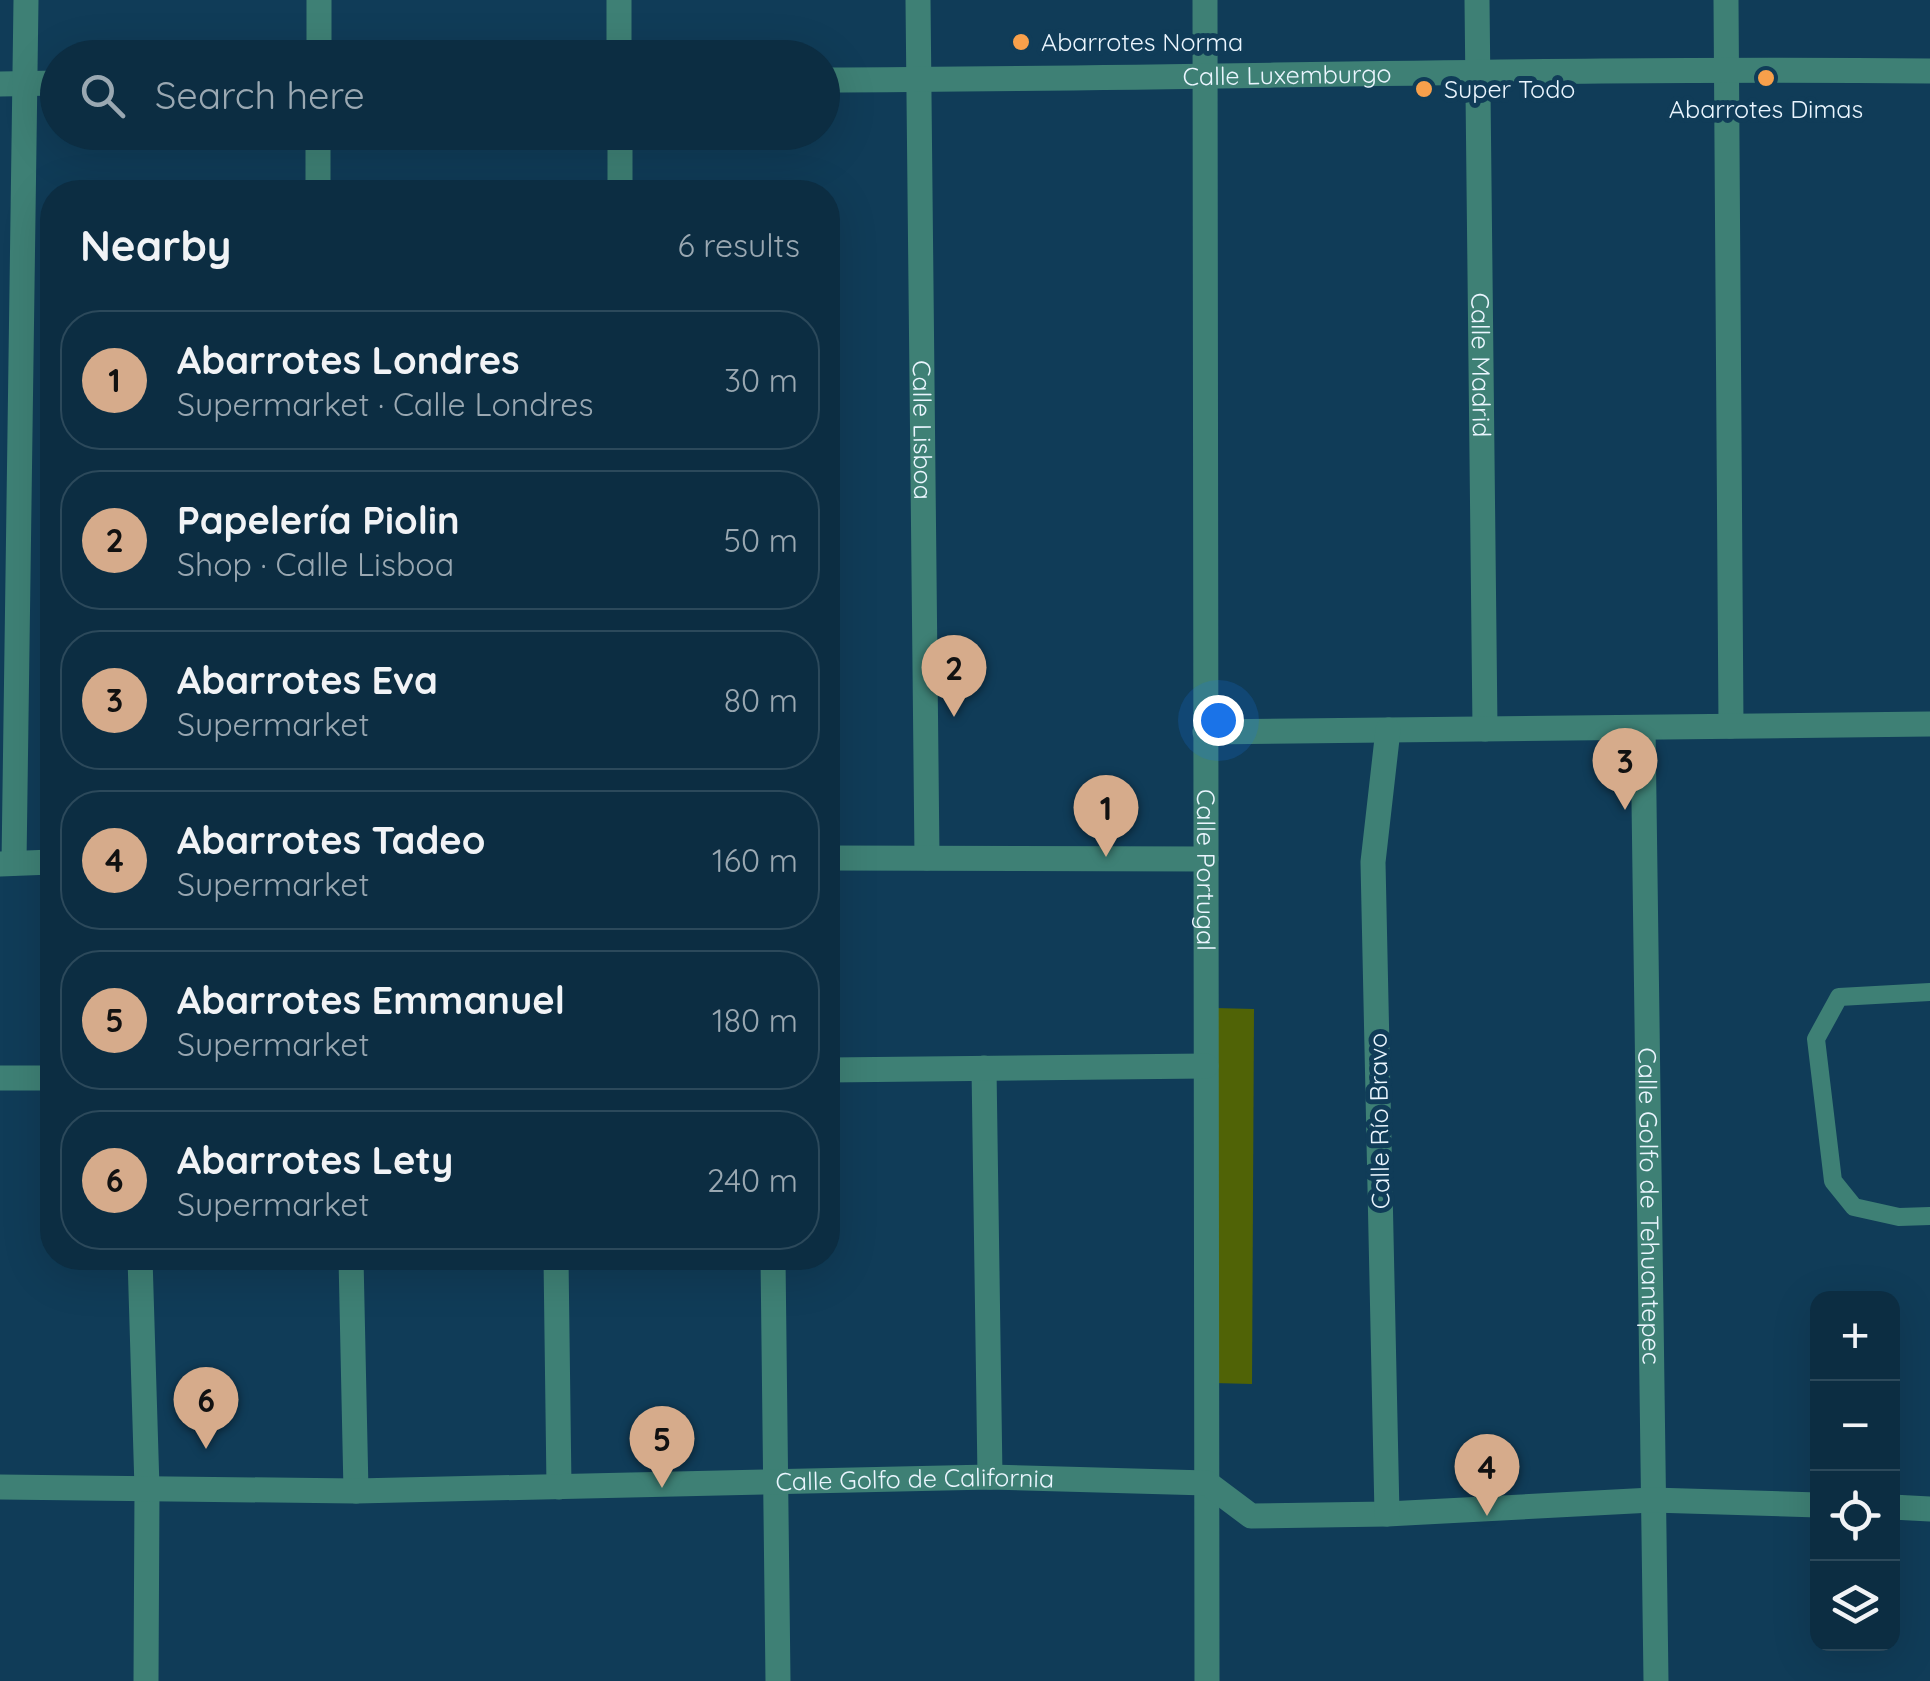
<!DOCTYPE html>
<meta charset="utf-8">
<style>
:root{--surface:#0c2d42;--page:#1a394d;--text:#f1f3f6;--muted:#9aa8b2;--line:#2c495b;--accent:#d6ab8b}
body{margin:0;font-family:Quicksand,sans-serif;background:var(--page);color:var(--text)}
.controls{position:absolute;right:30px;bottom:30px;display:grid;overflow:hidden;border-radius:20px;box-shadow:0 10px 40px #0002}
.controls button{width:90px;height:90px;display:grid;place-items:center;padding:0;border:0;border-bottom:2px solid var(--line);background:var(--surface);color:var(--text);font:50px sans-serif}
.you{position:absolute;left:1218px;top:720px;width:35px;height:35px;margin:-25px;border:8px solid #fff;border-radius:50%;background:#1a73e8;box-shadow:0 0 0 15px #1a73e833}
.badge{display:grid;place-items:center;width:65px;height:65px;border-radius:50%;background:var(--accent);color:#111;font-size:32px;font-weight:700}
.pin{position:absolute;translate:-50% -82px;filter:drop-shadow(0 2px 5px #0008)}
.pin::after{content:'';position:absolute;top:52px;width:35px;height:30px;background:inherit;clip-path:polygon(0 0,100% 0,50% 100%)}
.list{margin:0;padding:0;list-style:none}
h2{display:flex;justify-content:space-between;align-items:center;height:130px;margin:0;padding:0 40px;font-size:42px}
h2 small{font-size:32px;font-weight:400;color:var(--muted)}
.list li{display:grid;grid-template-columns:65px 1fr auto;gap:30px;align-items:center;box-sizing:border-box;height:140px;margin:0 20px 20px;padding:0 20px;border:2px solid var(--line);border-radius:40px}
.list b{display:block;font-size:38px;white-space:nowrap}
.list p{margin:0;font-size:32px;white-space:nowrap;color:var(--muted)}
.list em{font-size:32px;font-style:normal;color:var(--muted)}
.icon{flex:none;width:55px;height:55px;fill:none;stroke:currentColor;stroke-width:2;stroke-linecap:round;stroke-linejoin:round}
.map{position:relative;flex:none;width:1930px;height:1681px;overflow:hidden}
.search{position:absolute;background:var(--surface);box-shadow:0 10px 40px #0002;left:40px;top:40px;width:800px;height:110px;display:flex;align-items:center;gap:25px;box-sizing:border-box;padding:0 35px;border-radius:55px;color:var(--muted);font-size:38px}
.panel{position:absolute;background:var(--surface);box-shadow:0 10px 40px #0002;left:40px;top:180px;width:800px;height:1090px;border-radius:40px}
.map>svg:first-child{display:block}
</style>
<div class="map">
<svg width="1930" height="1681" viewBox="0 0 1930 1681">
<rect width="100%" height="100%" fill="#103c58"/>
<polygon fill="#506306" points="1215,1008 1254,1009 1252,1384 1214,1383"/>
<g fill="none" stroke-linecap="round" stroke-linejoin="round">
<polyline stroke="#3e8075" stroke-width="18" points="1930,992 1839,997 1816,1039 1833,1181 1854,1207 1899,1217 1930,1216"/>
<g stroke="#3e8075" stroke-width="25">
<polyline points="619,0 619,58"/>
<path id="s1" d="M918 0 927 858"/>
<path id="s2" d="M1205 0 1207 1681"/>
<path id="s3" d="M1477 0 1485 729"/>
<polyline points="1726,0 1731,726"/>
<polyline points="319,58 319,0"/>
<path id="s4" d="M822 80C1192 79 1561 67 1930 71"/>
<polyline points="0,84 58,83"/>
<polyline points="620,132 620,192"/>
<polyline points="318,192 318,132"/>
<path id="s5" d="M1643 728 1656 1681"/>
<polyline points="1205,732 1930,724"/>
<polyline points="828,858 1206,859"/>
<polyline points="14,863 26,0"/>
<polyline points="0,864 52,862"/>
<polyline points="984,1068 990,1477"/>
<polyline points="828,1070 1206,1066"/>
<polyline points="0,1078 52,1078"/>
<polyline points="140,1258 147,1488 146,1681"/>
<polyline points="351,1258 356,1491"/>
<polyline points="556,1258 559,1487"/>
<polyline points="773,1258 778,1681"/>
<path id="s6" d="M0 1487 356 1491 990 1477 1207 1483 1251 1516 1387 1514 1652 1500 1818 1505"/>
<polyline points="1892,1507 1930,1509"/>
<polyline points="1387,1514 1373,862 1388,730"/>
</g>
</g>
<g fill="#f8a04b" stroke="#103c58" stroke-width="4">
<circle cx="1021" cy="42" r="10"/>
<circle cx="1766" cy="78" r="10"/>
<circle cx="1424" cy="89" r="10"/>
</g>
<g text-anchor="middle" stroke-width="10" stroke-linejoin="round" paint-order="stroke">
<g font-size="25" fill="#eaf5fe" stroke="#103c58" text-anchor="start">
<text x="1041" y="51">Abarrotes Norma</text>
<text x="1444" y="98">Super Todo</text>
<text x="1766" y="118" text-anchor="middle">Abarrotes Dimas</text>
</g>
<g font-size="25" fill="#eaf5fe" stroke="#103c58">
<text dy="9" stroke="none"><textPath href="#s4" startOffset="465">Calle Luxemburgo</textPath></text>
<text dy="9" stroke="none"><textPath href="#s3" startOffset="365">Calle Madrid</textPath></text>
<text dy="9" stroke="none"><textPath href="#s1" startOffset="430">Calle Lisboa</textPath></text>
<text dy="9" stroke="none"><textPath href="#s2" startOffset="870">Calle Portugal</textPath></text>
<text transform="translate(1379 1121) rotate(-91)" y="9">Calle Río Bravo</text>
<text dy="9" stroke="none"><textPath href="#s5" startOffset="478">Calle Golfo de Tehuantepec</textPath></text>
<text dy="9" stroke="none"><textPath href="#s6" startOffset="915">Calle Golfo de California</textPath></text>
</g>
</g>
</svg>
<div class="controls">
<button>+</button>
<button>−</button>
<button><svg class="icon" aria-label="locate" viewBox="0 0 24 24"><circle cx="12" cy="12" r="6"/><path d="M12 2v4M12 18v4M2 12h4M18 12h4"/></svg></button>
<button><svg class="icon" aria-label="layers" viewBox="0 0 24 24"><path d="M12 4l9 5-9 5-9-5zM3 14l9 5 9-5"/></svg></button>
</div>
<div class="you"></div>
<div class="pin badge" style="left:1106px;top:857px">1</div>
<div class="pin badge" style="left:954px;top:717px">2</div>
<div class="pin badge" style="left:1625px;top:810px">3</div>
<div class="pin badge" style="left:1487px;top:1516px">4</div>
<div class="pin badge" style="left:662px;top:1488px">5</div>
<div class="pin badge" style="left:206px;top:1449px">6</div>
<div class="search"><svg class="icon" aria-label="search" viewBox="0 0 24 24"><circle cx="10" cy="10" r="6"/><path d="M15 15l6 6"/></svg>Search here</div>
<section class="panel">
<h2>Nearby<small>6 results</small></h2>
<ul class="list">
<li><span class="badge">1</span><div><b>Abarrotes Londres</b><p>Supermarket · Calle Londres</p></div><em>30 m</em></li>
<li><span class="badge">2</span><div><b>Papelería Piolin</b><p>Shop · Calle Lisboa</p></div><em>50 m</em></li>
<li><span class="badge">3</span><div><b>Abarrotes Eva</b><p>Supermarket</p></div><em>80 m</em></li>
<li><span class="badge">4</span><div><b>Abarrotes Tadeo</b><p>Supermarket</p></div><em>160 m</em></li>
<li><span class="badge">5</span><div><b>Abarrotes Emmanuel</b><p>Supermarket</p></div><em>180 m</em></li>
<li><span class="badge">6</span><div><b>Abarrotes Lety</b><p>Supermarket</p></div><em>240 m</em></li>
</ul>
</section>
</div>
